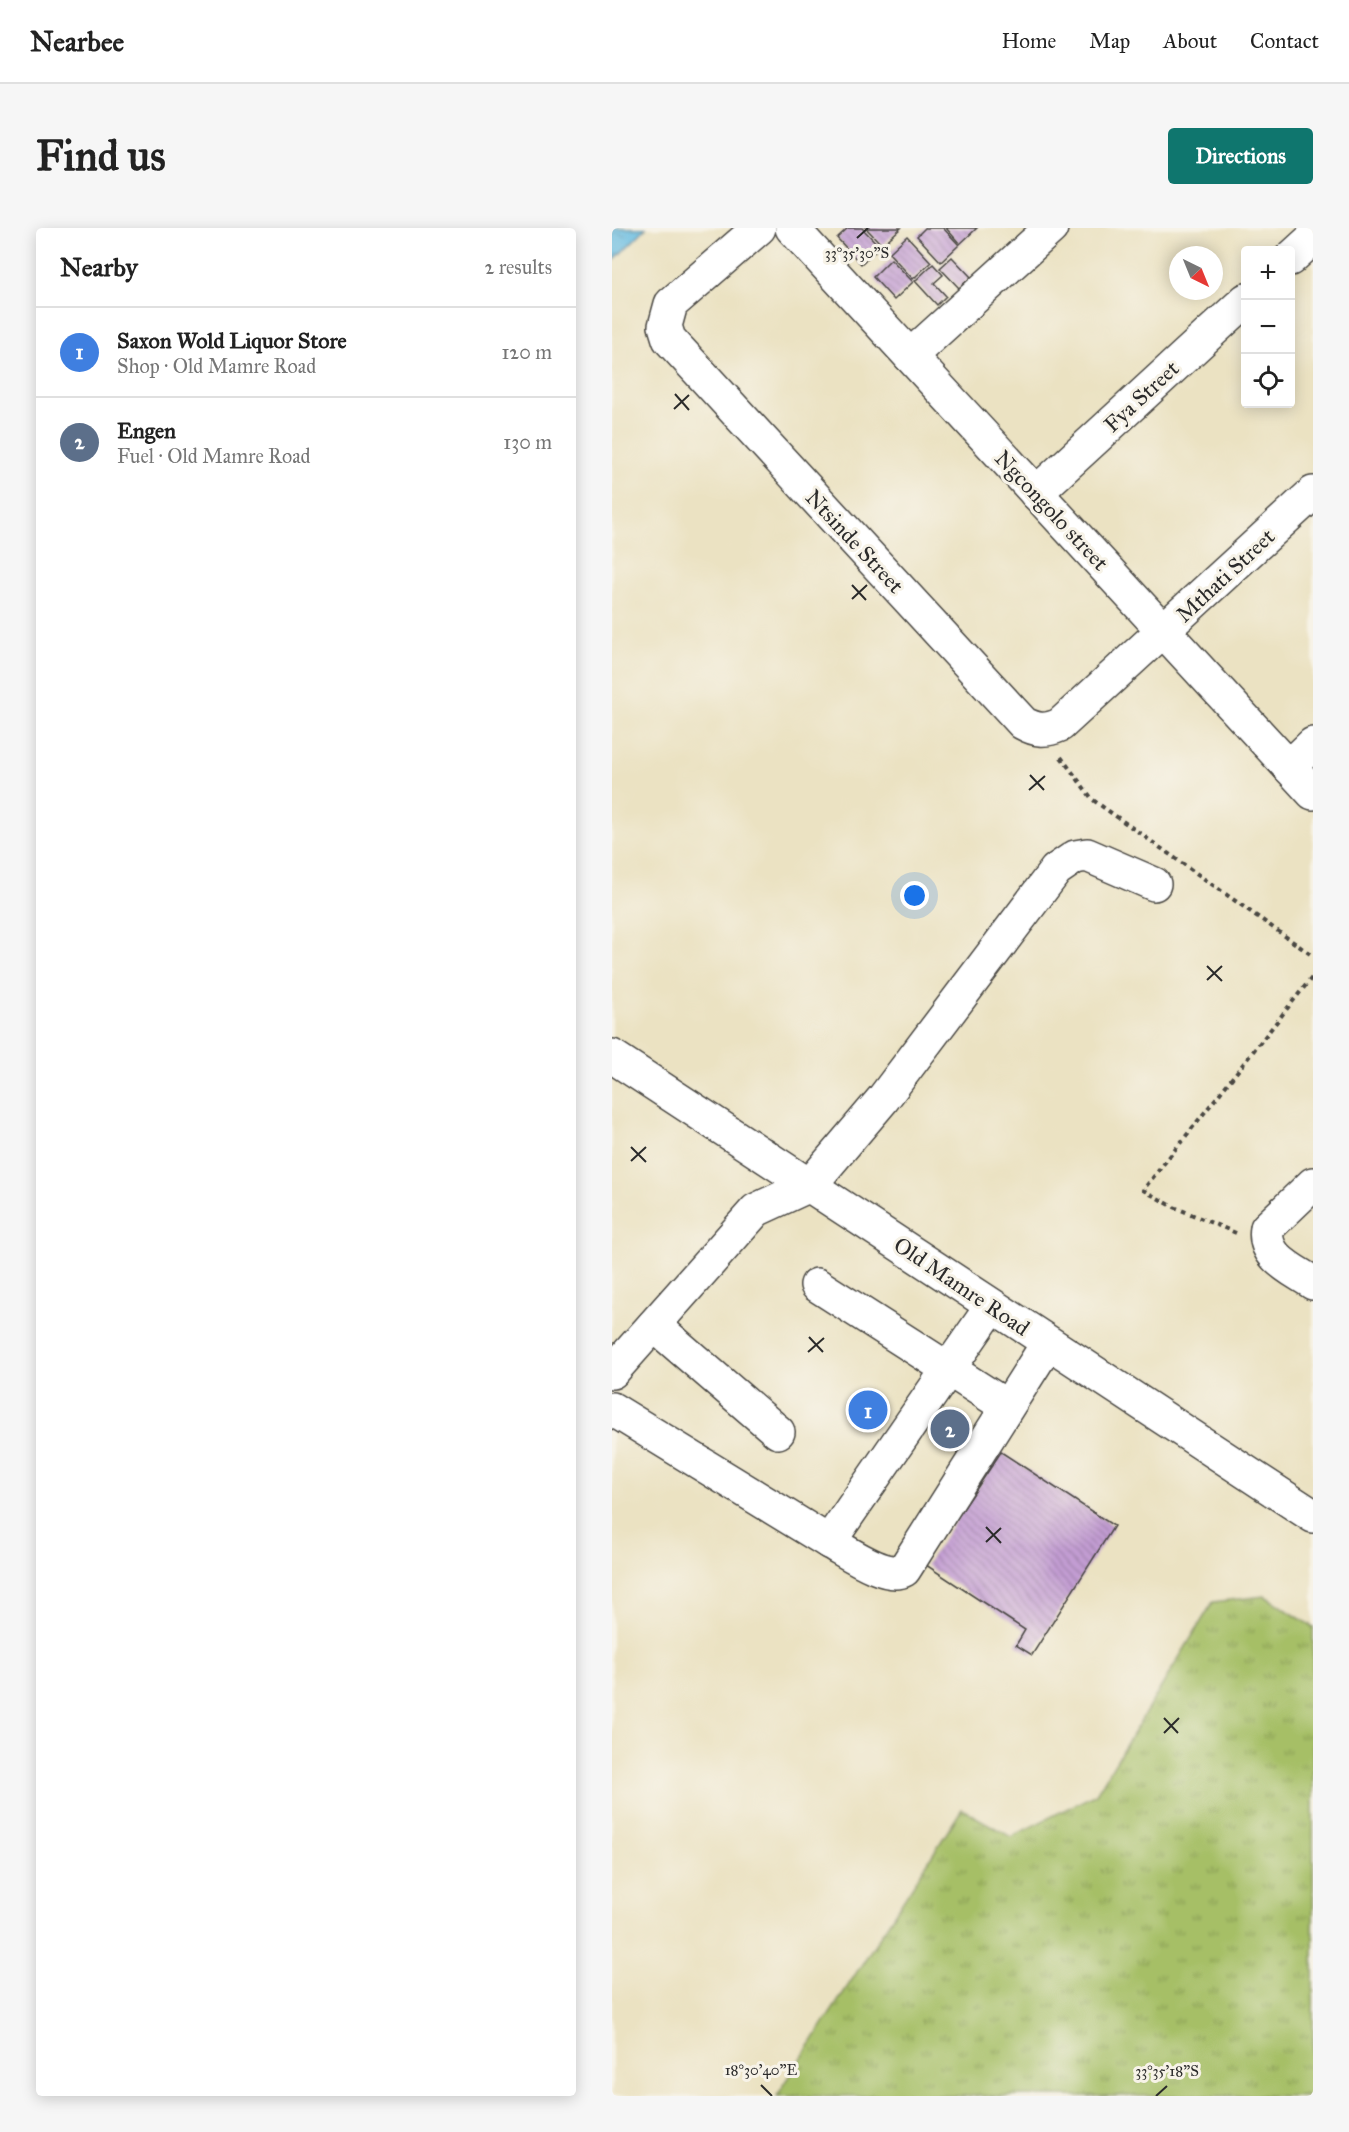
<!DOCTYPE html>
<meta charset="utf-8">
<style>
:root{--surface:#fff;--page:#f6f6f6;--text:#222;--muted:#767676;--line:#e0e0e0;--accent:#0f766e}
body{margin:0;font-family:"IM FELL Great Primer",serif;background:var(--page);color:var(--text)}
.controls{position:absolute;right:18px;top:18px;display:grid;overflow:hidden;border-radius:6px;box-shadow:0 3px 15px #0003}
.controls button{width:54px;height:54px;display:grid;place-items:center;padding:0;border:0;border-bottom:2px solid var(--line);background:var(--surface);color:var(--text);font:30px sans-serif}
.compass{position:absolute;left:557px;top:18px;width:54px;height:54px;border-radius:50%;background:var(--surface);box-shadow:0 3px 15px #0003;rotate:137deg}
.you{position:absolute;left:303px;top:668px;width:21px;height:21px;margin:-15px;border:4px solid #fff;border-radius:50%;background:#1a73e8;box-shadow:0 0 0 9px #1a73e833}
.badge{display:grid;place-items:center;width:39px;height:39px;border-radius:50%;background:var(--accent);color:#fff;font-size:20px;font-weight:700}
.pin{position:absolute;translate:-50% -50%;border:3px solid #fff;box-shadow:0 2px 6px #0006}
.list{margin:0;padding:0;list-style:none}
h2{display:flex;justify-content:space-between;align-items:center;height:78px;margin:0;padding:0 24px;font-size:26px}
h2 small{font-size:20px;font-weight:400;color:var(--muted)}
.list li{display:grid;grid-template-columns:39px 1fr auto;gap:18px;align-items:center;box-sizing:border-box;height:90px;padding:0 24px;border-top:2px solid var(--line)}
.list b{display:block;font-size:22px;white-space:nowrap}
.list p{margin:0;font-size:20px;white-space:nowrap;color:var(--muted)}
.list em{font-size:20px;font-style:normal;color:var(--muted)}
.icon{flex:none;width:33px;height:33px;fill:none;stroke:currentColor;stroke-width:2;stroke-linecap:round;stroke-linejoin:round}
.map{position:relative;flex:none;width:701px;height:1868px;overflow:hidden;border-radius:6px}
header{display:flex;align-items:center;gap:36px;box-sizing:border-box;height:84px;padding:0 30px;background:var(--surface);border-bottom:2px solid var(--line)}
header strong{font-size:28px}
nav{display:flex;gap:33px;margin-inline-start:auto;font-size:21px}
.intro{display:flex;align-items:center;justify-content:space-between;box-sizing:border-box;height:144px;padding:0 36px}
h1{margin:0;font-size:42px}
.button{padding:15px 27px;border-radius:6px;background:var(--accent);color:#fff;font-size:21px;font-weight:700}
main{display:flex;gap:36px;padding:0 36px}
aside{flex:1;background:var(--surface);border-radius:6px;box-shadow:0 3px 15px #0003}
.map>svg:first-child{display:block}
</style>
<header>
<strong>Nearbee</strong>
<nav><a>Home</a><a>Map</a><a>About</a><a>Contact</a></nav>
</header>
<div class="intro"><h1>Find us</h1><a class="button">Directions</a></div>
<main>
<aside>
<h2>Nearby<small>2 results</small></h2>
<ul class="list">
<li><span class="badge" style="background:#3f7fe0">1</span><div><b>Saxon Wold Liquor Store</b><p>Shop · Old Mamre Road</p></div><em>120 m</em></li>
<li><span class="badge" style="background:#5c6f8a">2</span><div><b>Engen</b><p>Fuel · Old Mamre Road</p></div><em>130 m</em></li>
</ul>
</aside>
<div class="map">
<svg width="701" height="1868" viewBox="0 0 701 1868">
<defs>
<pattern id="grass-tufts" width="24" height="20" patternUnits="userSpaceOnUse" patternTransform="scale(1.5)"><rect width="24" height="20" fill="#a6bf66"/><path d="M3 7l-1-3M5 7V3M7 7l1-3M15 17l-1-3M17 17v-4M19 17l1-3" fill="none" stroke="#879b54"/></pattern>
<pattern id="water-ripples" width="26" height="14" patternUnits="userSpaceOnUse" patternTransform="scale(1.5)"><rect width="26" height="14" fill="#65bbe1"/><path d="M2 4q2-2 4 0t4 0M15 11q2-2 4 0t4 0" fill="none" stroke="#5398b7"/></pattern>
<pattern id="building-back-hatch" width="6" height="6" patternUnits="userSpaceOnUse" patternTransform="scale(1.5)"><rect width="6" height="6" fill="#c39dd3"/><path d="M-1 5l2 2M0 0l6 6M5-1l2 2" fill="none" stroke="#9f80ab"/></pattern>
</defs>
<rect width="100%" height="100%" fill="#f7f3e8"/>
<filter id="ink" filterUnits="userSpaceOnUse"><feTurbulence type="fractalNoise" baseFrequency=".0167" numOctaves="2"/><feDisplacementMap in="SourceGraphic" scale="12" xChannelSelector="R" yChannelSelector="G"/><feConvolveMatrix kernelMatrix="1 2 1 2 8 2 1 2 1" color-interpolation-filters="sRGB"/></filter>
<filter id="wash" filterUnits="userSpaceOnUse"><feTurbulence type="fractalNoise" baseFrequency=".008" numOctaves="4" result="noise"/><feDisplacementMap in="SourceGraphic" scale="24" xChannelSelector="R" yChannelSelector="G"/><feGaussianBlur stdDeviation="1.35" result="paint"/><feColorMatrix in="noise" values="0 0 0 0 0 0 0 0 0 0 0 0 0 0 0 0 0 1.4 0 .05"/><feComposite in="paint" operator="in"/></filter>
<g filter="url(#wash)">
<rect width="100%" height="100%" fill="#ebe2c2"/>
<polygon fill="url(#grass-tufts)" stroke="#687548" stroke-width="1.5" points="653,1368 701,1399 701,1868 165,1868 350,1581 399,1609 484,1566 601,1374"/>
<polygon fill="url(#water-ripples)" stroke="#487386" stroke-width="1.5" points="0,0 34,0 0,34"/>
<g id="blocks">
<g fill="url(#building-back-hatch)">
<polygon points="236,0 250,0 268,19 249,36 225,10"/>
<polygon points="254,0 289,0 270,17"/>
<polygon points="313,0 331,0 347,17 329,34 305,8"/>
<polygon points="334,0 365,0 348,16"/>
<polygon points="295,8 319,34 301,51 277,25"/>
<polygon points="340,29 359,49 347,60 328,40"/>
<polygon points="279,31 301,54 282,72 261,49"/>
<polygon points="321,36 331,47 322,55 334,68 325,77 303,53"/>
<polygon points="389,1224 502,1298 420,1427 404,1417 413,1402 314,1337"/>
</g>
</g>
</g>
<g filter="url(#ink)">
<use href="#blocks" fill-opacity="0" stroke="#484642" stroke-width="1.5"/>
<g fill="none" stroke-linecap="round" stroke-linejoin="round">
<g stroke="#484642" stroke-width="36">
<g id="minor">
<path d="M147 0 59 76 53 98 57 111 411 495C425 503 434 503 448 497L701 265"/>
<polyline points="180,0 701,565"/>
<polyline points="678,31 701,10"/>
<polyline points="298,128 439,0"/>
<polyline points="424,265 634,72"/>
<polyline points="677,539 701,516"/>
<path d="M701 956 655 1000C650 1029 680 1041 701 1055"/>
<polyline points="198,957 271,871 444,642 463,629 475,627 542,656"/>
<polyline points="205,1057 394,1178"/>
<path d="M380 1078 217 1314C234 1323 275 1352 292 1342L436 1115"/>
<polyline points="42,1097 166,1204"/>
<polyline points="0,1181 217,1314"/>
</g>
</g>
<g stroke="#484642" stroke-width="36">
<g id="major">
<polyline points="0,828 701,1288"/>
<polyline points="0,1144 144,982 198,957"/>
</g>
</g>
<g stroke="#484642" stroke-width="4" stroke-dasharray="4.5 4.5" stroke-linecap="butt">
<polyline points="449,529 481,572 701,728"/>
<polyline points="624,1005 562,979 531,962 701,748"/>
</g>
<use href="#minor" stroke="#fff" stroke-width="33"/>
<use href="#major" stroke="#fff" stroke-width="33"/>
</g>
</g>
<path fill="none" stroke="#2b2b2b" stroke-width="2" d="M245 10 256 0M63 166 77 182M62 181 77 167M240 357 254 372M240 371 255 357M418 547 432 562M417 562 433 548M595 738 610 753M595 752 610 738M19 919 34 934M19 933 34 919M197 1109 211 1124M196 1124 212 1110M374 1299 389 1315M374 1314 389 1300M552 1490 566 1505M552 1505 567 1490M149 1857 160 1868M544 1868 555 1858"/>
<g text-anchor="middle" stroke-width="6" stroke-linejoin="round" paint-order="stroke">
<g font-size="22" fill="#2b2b2b" stroke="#f7f3e8">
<text transform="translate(529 168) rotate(-43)" y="8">Fya Street</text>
<text transform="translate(440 282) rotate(47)" y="8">Ngcongolo street</text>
<text transform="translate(243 313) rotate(47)" y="8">Ntsinde Street</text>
<text transform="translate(613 347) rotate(-43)" y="8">Mthati Street</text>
<text transform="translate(350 1058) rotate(34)" y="8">Old Mamre Road</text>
</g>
</g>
<g font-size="15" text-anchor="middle" fill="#2b2b2b" stroke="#f7f3e8" stroke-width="6" stroke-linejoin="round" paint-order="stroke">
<text x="245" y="30">33°35'30"S</text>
<text x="149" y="1847">18°30'40"E</text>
<text x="555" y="1848">33°35'18"S</text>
</g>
</svg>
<div class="controls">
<button>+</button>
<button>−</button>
<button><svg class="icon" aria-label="locate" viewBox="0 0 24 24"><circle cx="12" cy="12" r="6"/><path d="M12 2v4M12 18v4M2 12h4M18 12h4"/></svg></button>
</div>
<svg class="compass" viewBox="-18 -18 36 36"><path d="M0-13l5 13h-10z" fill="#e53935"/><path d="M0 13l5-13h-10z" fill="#767676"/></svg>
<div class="you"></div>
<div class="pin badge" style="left:256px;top:1182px;background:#3f7fe0">1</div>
<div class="pin badge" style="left:338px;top:1201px;background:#5c6f8a">2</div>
</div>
</main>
